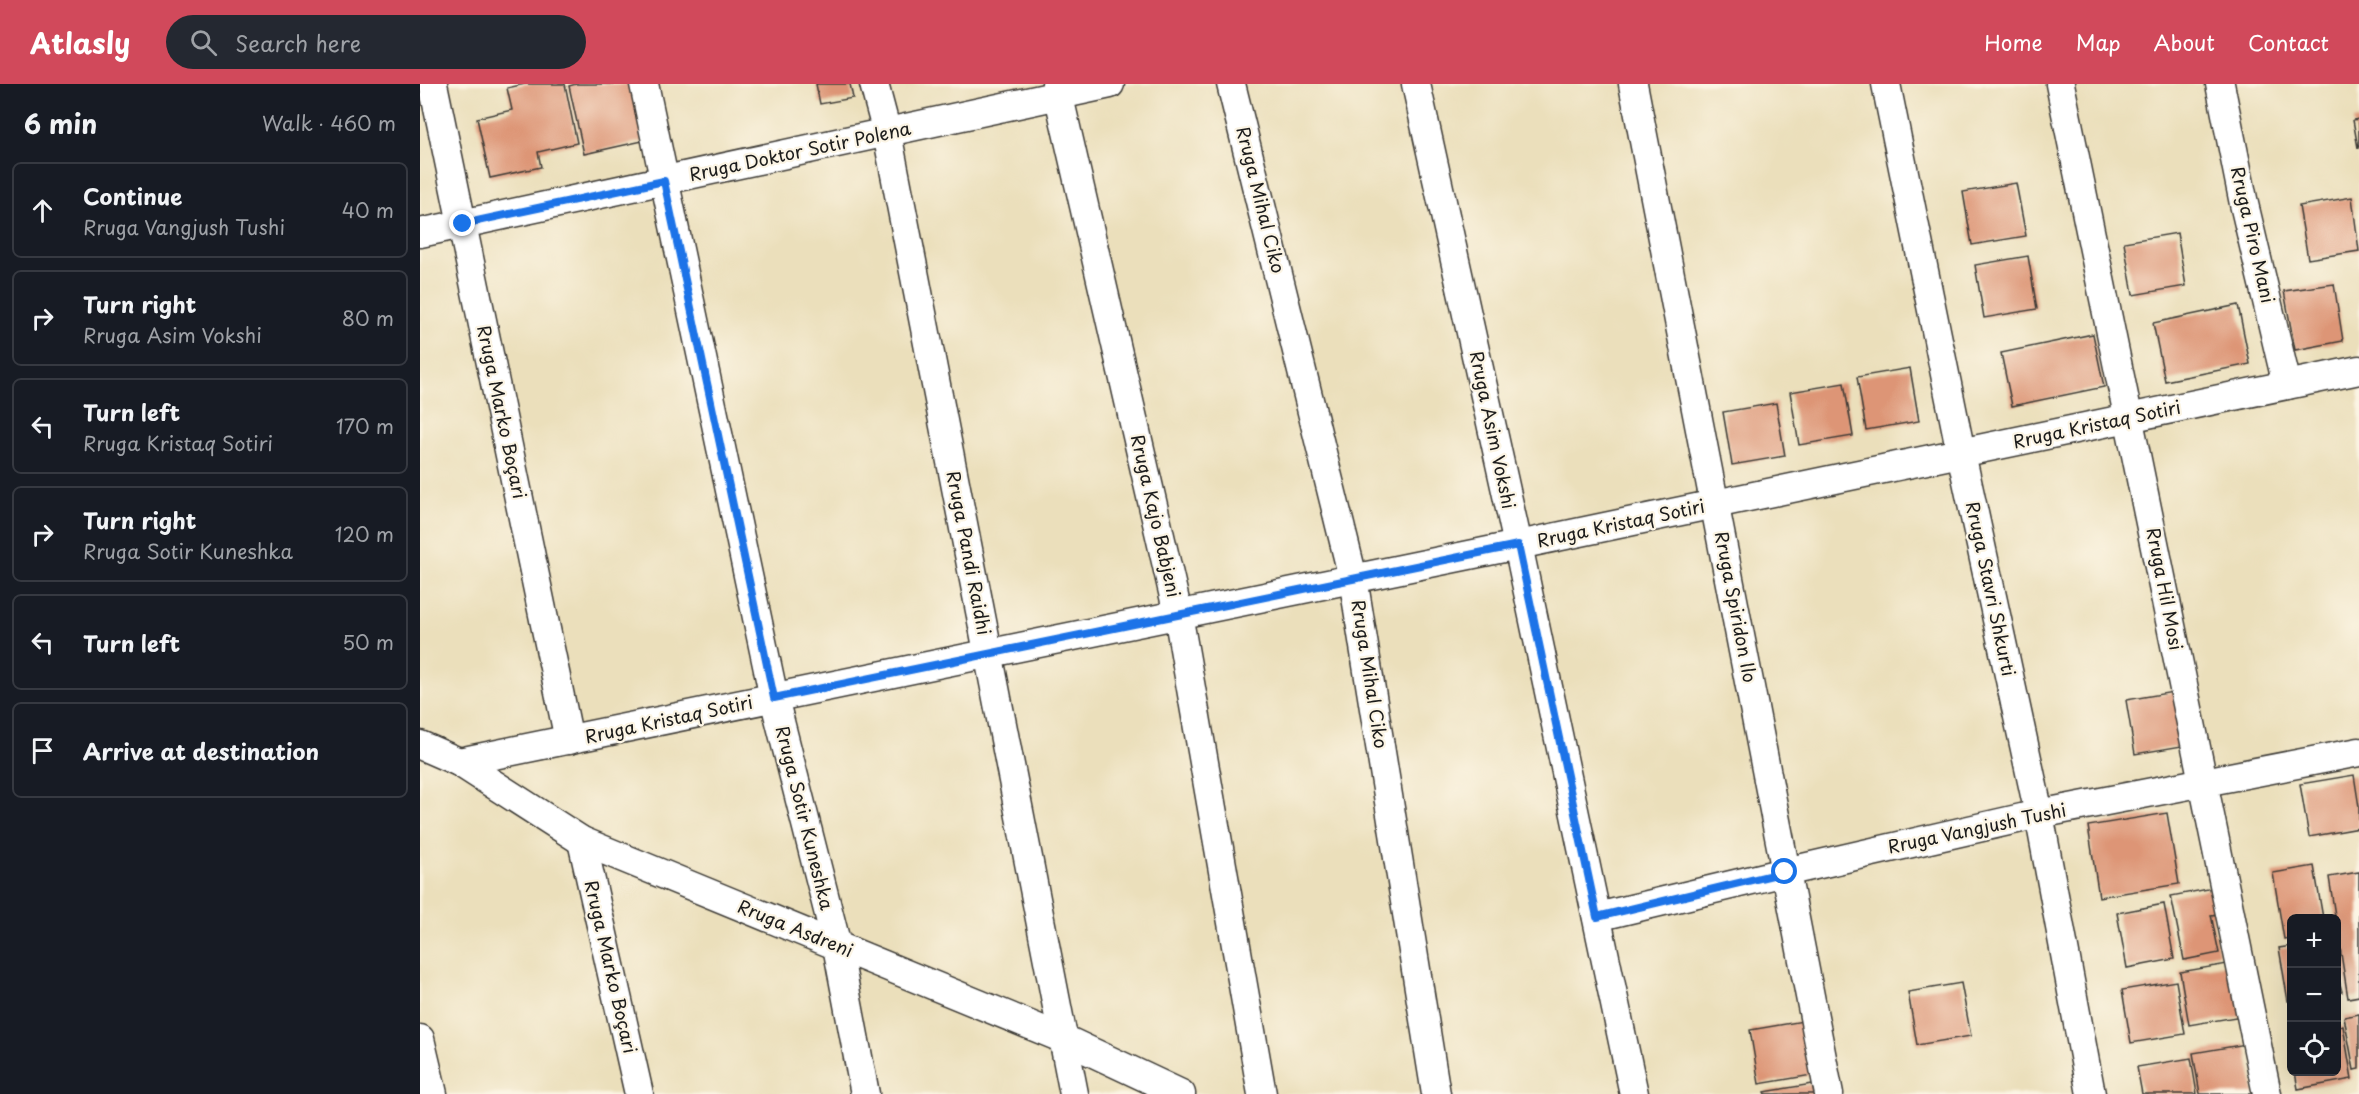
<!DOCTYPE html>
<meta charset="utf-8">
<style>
:root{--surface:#171b24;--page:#242831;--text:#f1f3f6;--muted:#9ea1a6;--line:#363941;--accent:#d1495b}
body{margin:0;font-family:"Playpen Sans",sans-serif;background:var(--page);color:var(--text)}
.controls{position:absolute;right:18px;bottom:18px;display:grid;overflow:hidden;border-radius:9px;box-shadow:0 6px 24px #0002}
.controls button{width:54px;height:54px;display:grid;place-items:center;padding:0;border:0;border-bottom:2px solid var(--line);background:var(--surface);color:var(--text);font:30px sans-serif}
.stop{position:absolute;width:18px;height:18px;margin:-14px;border:4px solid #1a73e8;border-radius:50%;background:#fff}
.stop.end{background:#1a73e8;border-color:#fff;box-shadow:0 2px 6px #0008}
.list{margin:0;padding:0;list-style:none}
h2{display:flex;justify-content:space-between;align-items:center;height:78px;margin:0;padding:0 24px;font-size:26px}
h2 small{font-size:20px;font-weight:400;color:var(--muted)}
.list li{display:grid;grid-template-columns:39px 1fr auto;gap:18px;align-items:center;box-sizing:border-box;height:96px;margin:0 12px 12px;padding:0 12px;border:2px solid var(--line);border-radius:9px}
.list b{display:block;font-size:22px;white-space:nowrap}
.list p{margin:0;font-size:20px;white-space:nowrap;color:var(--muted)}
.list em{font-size:20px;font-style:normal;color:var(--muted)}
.icon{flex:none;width:33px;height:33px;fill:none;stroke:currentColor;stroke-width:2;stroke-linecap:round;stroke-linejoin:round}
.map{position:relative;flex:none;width:1939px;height:1010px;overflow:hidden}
header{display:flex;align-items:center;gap:36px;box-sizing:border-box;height:84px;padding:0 30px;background:var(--accent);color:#fff}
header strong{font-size:28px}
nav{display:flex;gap:33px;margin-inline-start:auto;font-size:21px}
.search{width:420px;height:54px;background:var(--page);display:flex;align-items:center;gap:15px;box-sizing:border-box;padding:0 21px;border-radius:33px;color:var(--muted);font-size:22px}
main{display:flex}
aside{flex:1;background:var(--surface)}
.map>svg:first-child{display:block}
</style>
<header>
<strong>Atlasly</strong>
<div class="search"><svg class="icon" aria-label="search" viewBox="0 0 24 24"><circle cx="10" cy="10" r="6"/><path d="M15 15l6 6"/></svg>Search here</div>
<nav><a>Home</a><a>Map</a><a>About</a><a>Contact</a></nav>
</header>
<main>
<aside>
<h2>6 min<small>Walk · 460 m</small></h2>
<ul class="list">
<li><svg class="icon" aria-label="ahead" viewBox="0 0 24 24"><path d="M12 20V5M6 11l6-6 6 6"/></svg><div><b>Continue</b><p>Rruga Vangjush Tushi</p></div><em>40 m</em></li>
<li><svg class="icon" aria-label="right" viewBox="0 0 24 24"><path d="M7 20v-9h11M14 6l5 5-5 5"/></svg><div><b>Turn right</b><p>Rruga Asim Vokshi</p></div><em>80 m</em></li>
<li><svg class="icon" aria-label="left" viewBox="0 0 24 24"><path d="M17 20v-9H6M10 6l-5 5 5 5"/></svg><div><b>Turn left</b><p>Rruga Kristaq Sotiri</p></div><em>170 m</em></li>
<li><svg class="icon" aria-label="right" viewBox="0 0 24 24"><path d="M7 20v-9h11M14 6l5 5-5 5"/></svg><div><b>Turn right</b><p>Rruga Sotir Kuneshka</p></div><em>120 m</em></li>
<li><svg class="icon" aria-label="left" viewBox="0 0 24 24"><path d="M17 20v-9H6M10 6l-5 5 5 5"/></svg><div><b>Turn left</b></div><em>50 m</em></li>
<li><svg class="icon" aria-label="arrive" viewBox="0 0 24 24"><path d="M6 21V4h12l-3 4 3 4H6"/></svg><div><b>Arrive at destination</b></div></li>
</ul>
</aside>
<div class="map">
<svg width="1939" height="1010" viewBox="0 0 1939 1010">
<rect width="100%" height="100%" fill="#fcf5e5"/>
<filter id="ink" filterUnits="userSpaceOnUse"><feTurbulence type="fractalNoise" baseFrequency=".0167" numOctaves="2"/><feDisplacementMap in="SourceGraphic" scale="12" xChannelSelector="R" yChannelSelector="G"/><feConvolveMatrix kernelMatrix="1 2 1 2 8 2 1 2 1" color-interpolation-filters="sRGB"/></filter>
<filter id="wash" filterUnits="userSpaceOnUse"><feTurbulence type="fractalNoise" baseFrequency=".008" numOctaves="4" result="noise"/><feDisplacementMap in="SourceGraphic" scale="24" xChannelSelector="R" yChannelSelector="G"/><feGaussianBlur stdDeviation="1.35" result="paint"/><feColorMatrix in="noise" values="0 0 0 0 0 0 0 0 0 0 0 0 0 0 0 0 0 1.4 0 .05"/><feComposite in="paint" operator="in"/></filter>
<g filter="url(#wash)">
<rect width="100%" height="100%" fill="#ebdfbb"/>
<g id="blocks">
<g fill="#dd9576">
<polygon points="105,0 145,0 157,59 118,68 121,83 70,94 57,34 92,26 87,4"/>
<polygon points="156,0 214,0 227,56 164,70 149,2"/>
<polygon points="396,0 430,0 433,14 400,20"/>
<polygon points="1939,35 1939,64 1938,64 1933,36"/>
<polygon points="1596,99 1606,152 1552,161 1543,108"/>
<polygon points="1932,113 1939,167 1888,175 1879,122"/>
<polygon points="1757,149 1766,202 1713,211 1704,158"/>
<polygon points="1608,172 1617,225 1564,234 1555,181"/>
<polygon points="1914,200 1923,257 1875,266 1864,207"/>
<polygon points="1818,221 1830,280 1745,297 1733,239"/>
<polygon points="1673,250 1684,303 1592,322 1581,269"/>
<polygon points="1490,284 1499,337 1446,346 1437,293"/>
<polygon points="1424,299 1433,352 1379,361 1370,308"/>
<polygon points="1356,319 1365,372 1312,381 1303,328"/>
<polygon points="1759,607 1768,661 1715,670 1706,616"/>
<polygon points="1934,691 1939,723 1939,744 1889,753 1880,700"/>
<polygon points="1747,729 1759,800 1679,813 1668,742"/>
<polygon points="1894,782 1903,834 1872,834 1872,854 1864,855 1853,789"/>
<polygon points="1939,788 1939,912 1928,914 1909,793"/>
<polygon points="1793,804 1799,830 1791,831 1799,869 1764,876 1751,812"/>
<polygon points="1744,820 1754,875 1707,884 1697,829"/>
<polygon points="1872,862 1872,916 1868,917 1859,864"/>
<polygon points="1813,879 1822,932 1769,941 1760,888"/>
<polygon points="1916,884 1922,908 1916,909"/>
<polygon points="1756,897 1765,950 1711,959 1702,906"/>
<polygon points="1541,899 1551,952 1497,961 1488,908"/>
<polygon points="1939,930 1939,985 1934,986 1924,933"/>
<polygon points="1383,937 1392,991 1339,1000 1330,946"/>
<polygon points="1923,942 1932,995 1878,1005 1875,988 1916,988 1916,943"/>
<polygon points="1826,960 1835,1010 1780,1010 1773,969"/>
<polygon points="1771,974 1777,1010 1722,1010 1717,983"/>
<polygon points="1398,999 1400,1010 1345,1010 1344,1008"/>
</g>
</g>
</g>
<g filter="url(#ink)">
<use href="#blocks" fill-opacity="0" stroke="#3b3934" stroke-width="1.5"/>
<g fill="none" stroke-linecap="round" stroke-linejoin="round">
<g stroke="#3b3934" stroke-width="31">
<g id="minor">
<polyline points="13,0 149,656"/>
<polyline points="224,0 354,614 417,862 445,1010"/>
<polyline points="454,0 467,49 654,1010"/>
<polyline points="636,0 758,530 842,1010"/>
<polyline points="811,0 933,494 1016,1010"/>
<polyline points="996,0 1098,461 1214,1010"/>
<polyline points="1213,0 1409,1010"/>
<polyline points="1466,0 1541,369 1619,730 1671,1010"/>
<polyline points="1640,0 1847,1010"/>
<polyline points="1800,0 1824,120 1867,301"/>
<polyline points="0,149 690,0"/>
<polyline points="0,661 39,678 162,757 644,955 761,1010"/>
<polyline points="39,678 1098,461 1939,286"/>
<polyline points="162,757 219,1010"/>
<polyline points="1177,833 1365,788 1619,730 1939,668"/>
<polyline points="0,955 13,1010"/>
</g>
</g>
<use href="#minor" stroke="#fff" stroke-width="28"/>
</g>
</g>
<g fill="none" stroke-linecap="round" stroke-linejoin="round" filter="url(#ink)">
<polyline stroke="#1a73e8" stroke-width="8" points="43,140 244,97 354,614 1098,461 1177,833 1365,788"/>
</g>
<g text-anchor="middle" stroke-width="4.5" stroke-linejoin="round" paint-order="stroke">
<g font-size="18" fill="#1c1c1c" stroke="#fcf5e5">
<text transform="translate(380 68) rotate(-12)" y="6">Rruga Doktor Sotir Polena</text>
<text transform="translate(840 116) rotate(76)" y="6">Rruga Mihal Ciko</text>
<text transform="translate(1832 151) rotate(77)" y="6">Rruga Piro Mani</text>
<text transform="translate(81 328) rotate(78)" y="6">Rruga Marko Boçari</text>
<text transform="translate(1677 341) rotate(-12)" y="6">Rruga Kristaq Sotiri</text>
<text transform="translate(1072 346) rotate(78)" y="6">Rruga Asim Vokshi</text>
<text transform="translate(735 432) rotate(77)" y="6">Rruga Kajo Babjeni</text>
<text transform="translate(1201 440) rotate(-12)" y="6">Rruga Kristaq Sotiri</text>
<text transform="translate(548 469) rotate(79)" y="6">Rruga Pandi Raidhi</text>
<text transform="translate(1570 505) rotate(78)" y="6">Rruga Stavri Shkurti</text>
<text transform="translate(1744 505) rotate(79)" y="6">Rruga Hil Mosi</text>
<text transform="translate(1315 523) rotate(79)" y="6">Rruga Spiridon Ilo</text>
<text transform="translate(949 590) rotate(81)" y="6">Rruga Mihal Ciko</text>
<text transform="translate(249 636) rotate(-12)" y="6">Rruga Kristaq Sotiri</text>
<text transform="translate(384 734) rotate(76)" y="6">Rruga Sotir Kuneshka</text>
<text transform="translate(1557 745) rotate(-12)" y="6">Rruga Vangjush Tushi</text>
<text transform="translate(375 845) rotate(22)" y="6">Rruga Asdreni</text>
<text transform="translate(190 883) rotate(77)" y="6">Rruga Marko Boçari</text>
</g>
</g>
</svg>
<div class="controls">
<button>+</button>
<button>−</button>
<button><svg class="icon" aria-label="locate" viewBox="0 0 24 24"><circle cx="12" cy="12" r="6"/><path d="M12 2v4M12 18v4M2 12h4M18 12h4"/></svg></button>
</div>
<div class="stop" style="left:1365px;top:788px"></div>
<div class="stop end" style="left:43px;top:140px"></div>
</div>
</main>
